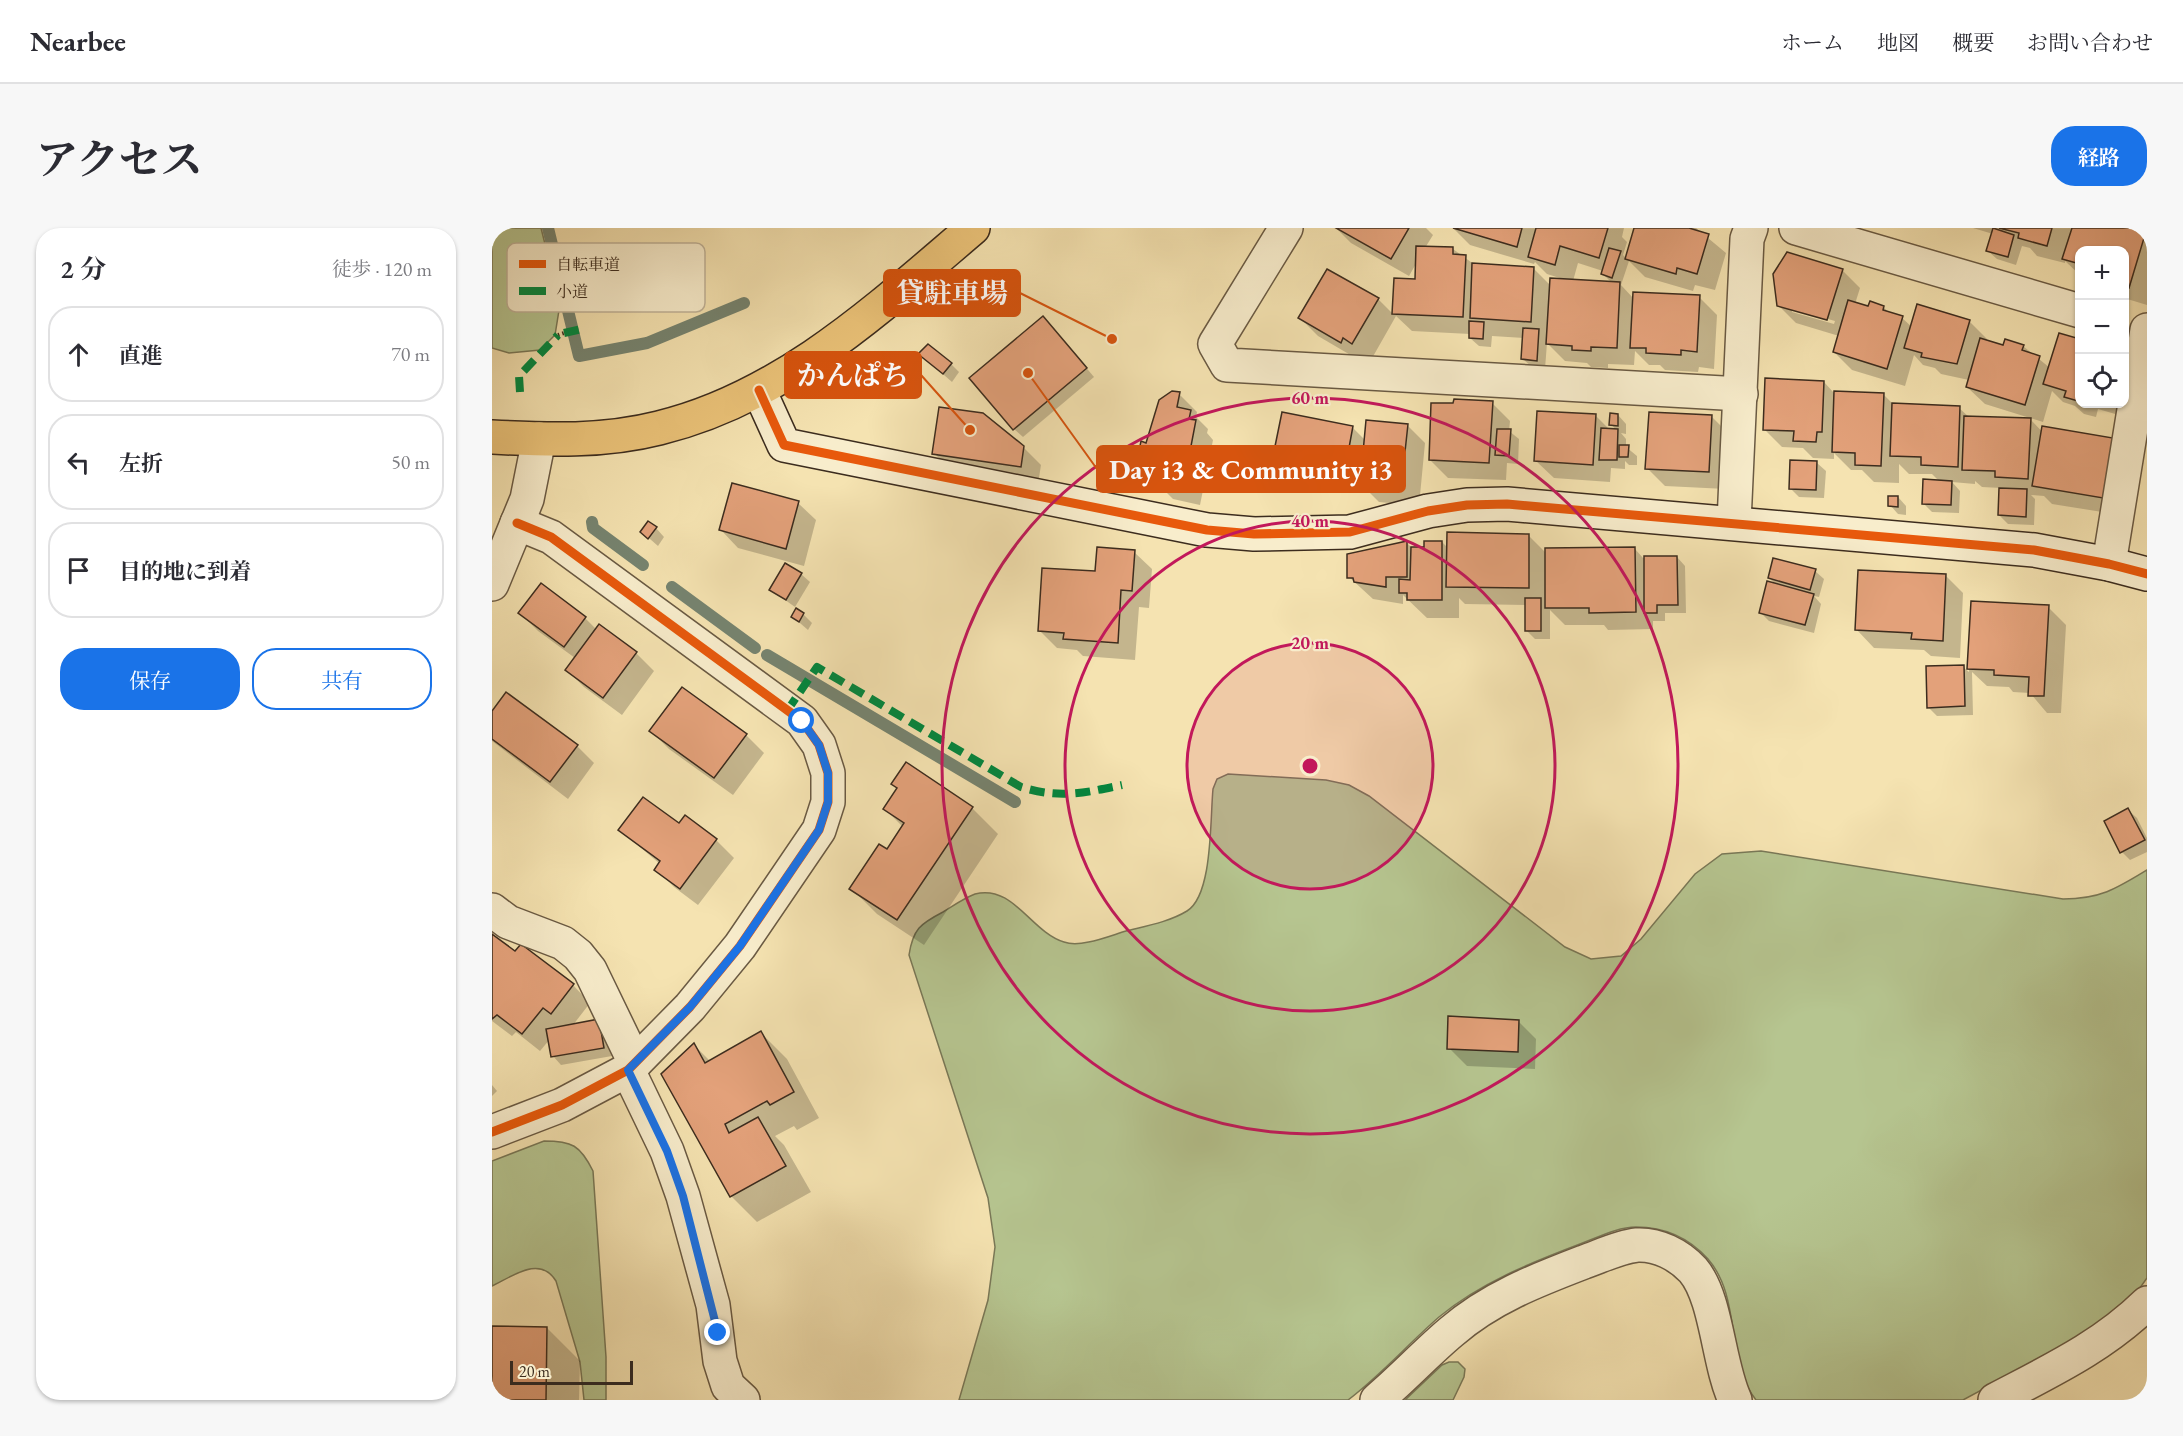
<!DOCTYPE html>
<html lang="ja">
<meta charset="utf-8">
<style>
:root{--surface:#fff;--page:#f7f7f7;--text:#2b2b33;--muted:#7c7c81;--line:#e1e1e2;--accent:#1a73e8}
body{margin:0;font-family:"EB Garamond","Noto Serif JP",serif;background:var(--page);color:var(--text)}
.controls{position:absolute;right:18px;top:18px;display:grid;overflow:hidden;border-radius:12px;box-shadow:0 2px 4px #0004}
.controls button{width:54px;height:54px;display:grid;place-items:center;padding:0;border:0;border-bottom:2px solid var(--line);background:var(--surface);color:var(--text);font:30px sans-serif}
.scale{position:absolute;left:18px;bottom:15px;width:123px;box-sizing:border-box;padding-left:6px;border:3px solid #3c2c1e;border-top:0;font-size:16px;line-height:21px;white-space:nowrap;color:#3c2c1e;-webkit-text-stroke:4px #f8edcc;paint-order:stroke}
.stop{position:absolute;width:18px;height:18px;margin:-14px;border:4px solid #1a73e8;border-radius:50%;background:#fff}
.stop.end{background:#1a73e8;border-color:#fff;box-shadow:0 2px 6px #0008}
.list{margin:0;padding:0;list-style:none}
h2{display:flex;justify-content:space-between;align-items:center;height:78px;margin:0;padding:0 24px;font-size:26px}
h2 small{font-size:20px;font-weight:400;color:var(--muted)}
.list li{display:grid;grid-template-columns:39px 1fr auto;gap:18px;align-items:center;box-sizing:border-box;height:96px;margin:0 12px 12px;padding:0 12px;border:2px solid var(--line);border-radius:24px}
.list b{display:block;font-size:22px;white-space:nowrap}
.list em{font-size:20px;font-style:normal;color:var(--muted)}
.actions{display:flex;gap:12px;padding:18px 24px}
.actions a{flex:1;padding:14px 0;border:2px solid var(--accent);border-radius:24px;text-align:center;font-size:21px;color:var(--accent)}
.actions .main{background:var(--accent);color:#fff}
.icon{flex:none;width:33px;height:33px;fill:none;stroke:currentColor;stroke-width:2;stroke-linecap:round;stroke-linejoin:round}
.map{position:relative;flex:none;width:1655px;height:1172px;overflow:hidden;border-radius:24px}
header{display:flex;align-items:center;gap:36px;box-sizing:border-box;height:84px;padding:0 30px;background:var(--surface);border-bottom:2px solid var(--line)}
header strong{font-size:28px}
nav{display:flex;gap:33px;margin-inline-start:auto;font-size:21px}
.intro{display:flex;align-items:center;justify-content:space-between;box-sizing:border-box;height:144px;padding:0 36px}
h1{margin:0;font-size:42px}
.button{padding:15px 27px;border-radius:24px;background:var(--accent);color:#fff;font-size:21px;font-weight:700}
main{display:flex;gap:36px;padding:0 36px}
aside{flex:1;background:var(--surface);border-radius:24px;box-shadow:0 2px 4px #0004}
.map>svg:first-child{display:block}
</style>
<header>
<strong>Nearbee</strong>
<nav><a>ホーム</a><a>地図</a><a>概要</a><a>お問い合わせ</a></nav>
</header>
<div class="intro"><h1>アクセス</h1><a class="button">経路</a></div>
<main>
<aside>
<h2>2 分<small>徒歩 · 120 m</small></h2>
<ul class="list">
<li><svg class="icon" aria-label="ahead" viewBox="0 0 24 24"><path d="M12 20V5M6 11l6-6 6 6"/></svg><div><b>直進</b></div><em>70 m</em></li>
<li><svg class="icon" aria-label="left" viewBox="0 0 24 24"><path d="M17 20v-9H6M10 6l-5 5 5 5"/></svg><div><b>左折</b></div><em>50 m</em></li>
<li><svg class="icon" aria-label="arrive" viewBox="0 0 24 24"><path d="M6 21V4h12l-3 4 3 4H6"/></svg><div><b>目的地に到着</b></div></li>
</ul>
<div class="actions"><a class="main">保存</a><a>共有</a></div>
</aside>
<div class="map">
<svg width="1655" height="1172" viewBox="0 0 1655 1172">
<rect width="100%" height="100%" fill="#f5e3b1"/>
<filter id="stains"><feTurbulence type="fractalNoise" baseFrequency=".00333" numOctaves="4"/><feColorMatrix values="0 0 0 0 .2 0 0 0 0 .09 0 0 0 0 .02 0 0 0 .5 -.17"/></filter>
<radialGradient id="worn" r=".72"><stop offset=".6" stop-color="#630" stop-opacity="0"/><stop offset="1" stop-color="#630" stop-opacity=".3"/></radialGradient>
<g fill="#b6c590" stroke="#797857" stroke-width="1.5">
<polygon points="0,0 49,0 68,76 63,107 48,122 17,125 0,120"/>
<path d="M736 546 834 552 857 557 877 568 1073 719 1099 731 1129 728 1149 711 1203 646 1230 626 1269 623 1571 671C1608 671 1624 661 1655 642V1050L1645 1064 1596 1105 1471 1172H1264C1233 1133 1250 1070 1216 1031 1197 1010 1173 999 1144 999 1125 999 1105 1010 1088 1016 1038 1035 988 1055 947 1089 916 1116 889 1147 856 1172H467L496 1072 503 1019 496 970 417 727C421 701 428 696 451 684 461 678 472 670 483 666 521 656 539 704 572 714 589 720 617 708 634 703 654 698 677 694 695 683 721 667 718 591 721 561L725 551Z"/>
<path d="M52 913C80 913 88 917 101 943L114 1129V1172H92L88 1134 64 1053C48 1027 21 1048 0 1058V933Z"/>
<polygon points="957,1134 966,1134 973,1141 972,1149 961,1172 913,1172 950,1137"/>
</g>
<g fill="#0003" fill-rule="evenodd">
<path d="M844 0H934L941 7 933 20 961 21 983 37 1041 40 1059 58 1074 52 1055 46 1043 34 1042 36 978 17 961 0H1132L1130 9 1135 14 1131 27 1135 31 1144 0H1204L1234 25 1223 62 1203 57 1201 63 1153 49 1137 33 1129 57 1142 71 1207 69 1225 87 1222 141 1207 139 1206 144 1173 142 1168 137H1157L1143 123 1142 137 1116 136V140L1099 139 1095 135 1073 133 1055 115 1053 141 1040 139 1031 131 1032 110 1000 108 999 119 987 118 978 110V106L920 103 904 88 879 132 870 127 867 132 826 108 808 90 886 71 902 87 903 51 924 53 925 34 917 48 859 15ZM1086 35 1111 43V46L1120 55 1081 53Z"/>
<polygon points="1481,0 1655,0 1655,77 1632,70 1632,22 1588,22 1588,47 1573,33 1573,35 1545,28 1538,20 1530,18 1524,37 1505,31 1496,23 1501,6"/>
<path d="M1350 42 1368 60 1363 76 1377 80 1391 79 1399 86 1410 90 1420 99 1477 93 1495 111 1494 114 1512 119 1531 118 1558 140 1588 112V176H1632V130L1644 142 1630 188 1606 181 1604 189 1592 186 1583 178 1571 174 1560 163 1551 194 1493 176 1475 159 1477 152 1449 146 1443 140 1431 137 1422 127 1413 158 1360 142 1342 124 1347 108 1304 95 1286 77ZM1300 81 1343 93 1342 96 1300 84Z"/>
<polygon points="560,99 602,149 531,209 522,201"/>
<polygon points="428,126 459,136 467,144 460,154"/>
<polygon points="1332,154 1342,165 1392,167 1402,177 1467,180 1477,189 1539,192 1629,287 1560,276 1552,268 1539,267 1543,271 1542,297 1516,296 1507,287 1509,260 1490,259 1483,253 1483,256 1460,254 1468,263 1467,285 1440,284 1431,275 1448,254 1440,246 1417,246 1407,236 1407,255 1382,254 1370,242 1359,242 1342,225 1342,231 1321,230 1311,220 1290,219 1272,201"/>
<polygon points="687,166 705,184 704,189 716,201 715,205 721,212 708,277 681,271 673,263 663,261 645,243 656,217"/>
<polygon points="1000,175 1018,193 1017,203 1027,211 1026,236 1015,235 1014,252 956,250 938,232"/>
<polygon points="791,186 861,200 874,213 915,197 933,215 927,278 887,274 871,258 869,264 799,250 781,233"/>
<polygon points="1126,187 1134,196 1134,206 1129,205 1134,211 1134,219 1145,228 1145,237 1137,237 1133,233 1133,241 1119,240 1118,254 1062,250 1044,233 1104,188 1118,202 1124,202 1119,196"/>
<polygon points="1219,188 1237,206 1234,261 1173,258 1155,240"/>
<polygon points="531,219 549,237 546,256 460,243 442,225"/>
<polygon points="1325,235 1334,243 1332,270 1307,269 1298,260"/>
<polygon points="1406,269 1414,278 1414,287 1406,286 1398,277"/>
<polygon points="306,275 324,292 312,338 246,320 229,302"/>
<polygon points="164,300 172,309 166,318 150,304"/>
<polygon points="1036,307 1054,325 1143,321 1151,330 1185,329 1193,338 1194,385 1173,385 1173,393 1161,393 1161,401 1116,402 1112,397 1073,397 1058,382 1058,411 1043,411 1034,402 1034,377 973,376 967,370 967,390 935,390 911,367 911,376 881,371 857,349 914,314 920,320 933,321 950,314 956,320"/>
<polygon points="642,324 660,341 657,380 647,379 643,432 591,428 585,422 565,420 547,402 605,345"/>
<polygon points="1323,343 1332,351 1327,369 1322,368 1329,376 1322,405 1277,393 1268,384 1285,358 1277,350"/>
<polygon points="309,346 318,354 303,379 279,362"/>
<polygon points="1453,347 1471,365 1468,430 1439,428 1432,422 1382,420 1365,402"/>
<polygon points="1480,375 1556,379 1574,397 1569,485 1555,485 1538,465 1521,464 1517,459 1495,458 1480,444 1481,487 1445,488 1436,479 1471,439 1477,444"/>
<polygon points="28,385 93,390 105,402 144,425 162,443 130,487 92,459 75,442 83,430 46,403"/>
<polygon points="311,386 320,395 316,402 301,389"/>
<polygon points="191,461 254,507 272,525 241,567 177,521 159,503"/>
<polygon points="0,485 85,518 102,535 76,571 0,513"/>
<polygon points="480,580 506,606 432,717 385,686 359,660 395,623 411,599 393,581"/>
<polygon points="1636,582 1645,590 1655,610 1655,624 1638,632 1630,624"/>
<polygon points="194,589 224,612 242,630 206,677 182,659 164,641 168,636 128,602 187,597"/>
<polygon points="0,708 23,725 81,757 98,775 81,797 115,801 120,828 69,837 61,828 58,811 48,823 24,804 20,808 0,793"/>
<polygon points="1026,793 1044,811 1043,841 975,838 957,820"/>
<polygon points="269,805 295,831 327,890 305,902 302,898 283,908 292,917 319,964 265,994 239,968 202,817 218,833"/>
<polygon points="0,857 5,863 0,868"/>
<polygon points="0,1099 55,1100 88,1133 87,1172 0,1172"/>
</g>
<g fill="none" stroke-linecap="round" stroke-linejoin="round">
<g stroke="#768470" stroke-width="12">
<polyline points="56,0 87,128 155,115 252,75"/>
<polyline points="100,294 101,300 151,337"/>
<polyline points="180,359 263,420"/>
<polyline points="275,427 523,574"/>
</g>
</g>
<g fill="#e3a17a" stroke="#3c2c1e" stroke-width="1.5">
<polygon points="844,0 917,0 899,31"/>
<polygon points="961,0 1030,0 1025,19"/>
<polygon points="1044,0 1116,0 1107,30 1068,18 1063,37 1036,29"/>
<polygon points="1142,0 1197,0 1217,6 1205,46 1185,40 1184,46 1133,31"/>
<polygon points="1501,0 1522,7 1516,29 1494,23"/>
<polygon points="1507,0 1560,0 1555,18 1526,10 1527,5"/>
<polygon points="1580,0 1655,0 1637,60 1632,58 1632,22 1588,22 1588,36 1570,31"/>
<polygon points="924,18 961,19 961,26 974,27 971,89 900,86 902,50 923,51"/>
<polygon points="1117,20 1129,23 1120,50 1109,46"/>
<polygon points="1295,24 1351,41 1335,92 1285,78 1281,46"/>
<polygon points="980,35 1042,39 1039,94 978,90"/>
<polygon points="835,41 887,70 860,116 851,110 849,115 806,90"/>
<polygon points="1058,50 1128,54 1125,120 1099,119 1099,123 1080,122 1080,118 1054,116"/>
<polygon points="1141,64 1208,67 1205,124 1189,122 1189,127 1154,125 1154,120 1138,120"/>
<polygon points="1356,72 1376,78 1378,73 1392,78 1391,82 1411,88 1395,141 1341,124"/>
<polygon points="1425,76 1478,92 1465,136 1429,129 1430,125 1412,120"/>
<polygon points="551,88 595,140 521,202 477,150"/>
<polygon points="977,93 992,94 991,111 977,110"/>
<polygon points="1031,100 1047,101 1045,133 1029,131"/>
<polygon points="1567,105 1588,111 1586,173 1572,169 1574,163 1551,156"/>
<polygon points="1488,110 1511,117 1513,111 1532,117 1530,122 1548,128 1533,177 1474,159"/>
<polygon points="436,116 460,135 451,146 426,126"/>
<polygon points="1273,150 1332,153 1330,204 1325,204 1324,214 1301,213 1302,203 1271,202"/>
<polygon points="680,163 688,164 685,179 699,182 697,191 704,192 691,260 662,254 663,247 643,243 649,213 654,215 667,172"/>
<polygon points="1342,163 1392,165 1389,238 1363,237 1363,225 1340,224"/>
<polygon points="962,171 1001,173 997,235 937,232 939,175 961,175"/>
<polygon points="1400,175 1468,178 1466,239 1429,237 1429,229 1398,228"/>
<polygon points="447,179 491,185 532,218 529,239 440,226"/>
<polygon points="1045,183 1104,186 1101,237 1042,233"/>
<polygon points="790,184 861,198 852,247 780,233"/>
<polygon points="1157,184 1220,187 1217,244 1153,241"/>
<polygon points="1118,185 1126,186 1126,198 1117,197"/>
<polygon points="1472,188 1539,190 1536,251 1503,249 1503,243 1470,242"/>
<polygon points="874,192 916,196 909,261 868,257"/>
<polygon points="1550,198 1621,210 1611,270 1540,258"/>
<polygon points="1109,200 1126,201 1125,232 1107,232"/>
<polygon points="1005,201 1019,201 1017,228 1003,227"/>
<polygon points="1127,217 1137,217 1136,229 1127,229"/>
<polygon points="1298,232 1325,233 1324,262 1297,261"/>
<polygon points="1431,251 1460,253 1459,277 1430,276"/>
<polygon points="240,255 307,273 294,321 227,302"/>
<polygon points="1507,260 1535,261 1534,289 1506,287"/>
<polygon points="1396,268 1406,268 1406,279 1396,278"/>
<polygon points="156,293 165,299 156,311 148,304"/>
<polygon points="955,304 1037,306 1037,360 954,359"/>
<polygon points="915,313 915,349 894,349 894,359 862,354 861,350 855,350 855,326"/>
<polygon points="932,313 950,313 950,372 915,372 915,365 907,365 907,351 918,352 919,319 932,319"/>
<polygon points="605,319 643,322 640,363 629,362 626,415 571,411 572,405 546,403 550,340 603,343"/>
<polygon points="1143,319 1144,384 1097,385 1097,380 1053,380 1053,320"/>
<polygon points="1152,328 1185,328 1186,377 1165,377 1165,385 1152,385"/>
<polygon points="1281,330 1324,341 1318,362 1276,350"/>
<polygon points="293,335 310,345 294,372 277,362"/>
<polygon points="1366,342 1454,346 1451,413 1419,411 1420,405 1363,402"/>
<polygon points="1275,353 1322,366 1313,397 1267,385"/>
<polygon points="49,355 94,389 72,419 26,385"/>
<rect x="1033" y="370" width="16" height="33"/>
<polygon points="1479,373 1557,377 1552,468 1536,468 1537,449 1502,447 1502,442 1475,441"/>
<polygon points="304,380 312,385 307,394 299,389"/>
<polygon points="107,396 145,424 111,470 73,442"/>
<polygon points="1472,437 1473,478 1435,480 1434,438"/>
<polygon points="190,459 255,506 222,550 157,503"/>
<polygon points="14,464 86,517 58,554 0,511 0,483"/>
<polygon points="414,534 481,579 405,692 357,661 387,616 395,621 412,595 391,581 405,560 399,556"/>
<polygon points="151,569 187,595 193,587 225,611 188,661 162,642 168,633 126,602"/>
<polygon points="1636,580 1653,612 1628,625 1612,593"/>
<polygon points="0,706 23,723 29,716 82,756 59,786 51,780 30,806 5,787 0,791"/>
<polygon points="956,788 1027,792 1026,824 955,821"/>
<polygon points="107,791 112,820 59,829 54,801"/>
<polygon points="269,803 302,864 278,877 275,873 233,896 237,905 266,889 294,938 238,969 169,846 202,815 213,835"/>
<polygon points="0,1098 55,1099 54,1172 0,1172"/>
</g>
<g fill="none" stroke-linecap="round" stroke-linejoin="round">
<g stroke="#6a5a43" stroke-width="36">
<g id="street">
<polyline points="794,0 723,116 735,137 1249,166"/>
<polyline points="1304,0 1588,83"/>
<polyline points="1242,294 1255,11 1259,0"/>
<polyline points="1617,336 1655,102"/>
<polyline points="0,356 35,271 47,211"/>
<polyline points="0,682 16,694 71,715 86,727 98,742 143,835"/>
<polyline points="136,842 175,923 191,968 221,1077 228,1133 236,1158 251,1172"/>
<polyline points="0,904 70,877 136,842 198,779 248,718 327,602 336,574 336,545 327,517 310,493 59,309 25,295"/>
<path d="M885 1172C911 1150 934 1125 959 1104 998 1070 1045 1052 1092 1034 1109 1028 1127 1019 1145 1017 1166 1016 1187 1027 1201 1042 1225 1070 1226 1136 1243 1172"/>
<path d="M1503 1172C1558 1143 1610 1119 1655 1075"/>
</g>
</g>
<g stroke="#3c2c1e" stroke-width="36">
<polyline id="secondary" points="267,162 292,217 715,302 762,306 858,304 936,283 975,277 1015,276 1542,322 1617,336 1655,346"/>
</g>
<g stroke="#3c2c1e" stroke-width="36">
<path id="primary" d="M0 209C56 212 112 214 167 200 291 170 387 80 481 0"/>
</g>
<polyline stroke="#3c2c1e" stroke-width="4" stroke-dasharray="1.5 3" stroke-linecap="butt" points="66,107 72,105"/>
<use href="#street" stroke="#f8edcc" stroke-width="33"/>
<use href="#secondary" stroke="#f8edcc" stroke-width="33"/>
<use href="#primary" stroke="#eac278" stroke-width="33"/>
<g stroke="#00873e" stroke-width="8" stroke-dasharray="15 8" stroke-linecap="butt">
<polyline points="72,105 90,101"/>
<polyline points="28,164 27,148 66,107"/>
<path d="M295 483 325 439 529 559C568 571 592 565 630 557"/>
</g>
<g stroke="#f8edcc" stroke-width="13">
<g id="cycleway">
<polyline points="267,162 292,217 715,302 762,306 858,304 936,283 975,277 1015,276 1542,322 1617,336 1655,346"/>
<polyline points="0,904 70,877 136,842 198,779 248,718 327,602 336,574 336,545 327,517 310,493 59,309 25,295"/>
</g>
</g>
<use href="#cycleway" stroke="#e8590c" stroke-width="9"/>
</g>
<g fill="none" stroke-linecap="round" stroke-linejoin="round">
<polyline stroke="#1a73e8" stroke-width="8" points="226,1105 191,968 175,923 136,842 198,779 248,718 327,602 336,574 336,545 327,517 310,493"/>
</g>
<circle cx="818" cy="538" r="123" fill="#c2185b" fill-opacity=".12"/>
<g fill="none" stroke="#c2185b" stroke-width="3">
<circle cx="818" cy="538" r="123"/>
<circle cx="818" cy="538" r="245"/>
<circle cx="818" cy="538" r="368"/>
</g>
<rect x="15" y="15" width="198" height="69" rx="9" fill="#f8edcc" stroke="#c0b398" stroke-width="1.5"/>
<rect x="27" y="32" width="27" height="8" fill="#e8590c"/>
<rect x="27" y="59" width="27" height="8" fill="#00873e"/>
<g font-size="16" fill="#3c2c1e">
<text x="64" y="42">自転車道</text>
<text x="64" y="69">小道</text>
</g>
<circle cx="818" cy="538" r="9" fill="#c2185b" stroke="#f8edcc" stroke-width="3"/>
<g font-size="18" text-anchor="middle" font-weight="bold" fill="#c2185b" stroke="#f8edcc" stroke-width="4.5" stroke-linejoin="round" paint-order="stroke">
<text x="818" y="176">60 m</text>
<text x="818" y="299">40 m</text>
<text x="818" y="421">20 m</text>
</g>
<path fill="none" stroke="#d7540e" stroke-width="2" d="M620 111L528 65M478 202L429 147M536 145L605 241"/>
<g fill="#d7540e" stroke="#f8edcc" stroke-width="2">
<circle cx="620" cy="111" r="6"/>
<circle cx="478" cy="202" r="6"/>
<circle cx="536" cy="145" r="6"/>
</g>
<g fill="#d7540e" stroke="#d7540e" stroke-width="2">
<rect x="392" y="42" width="136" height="46" rx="6"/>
<rect x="293" y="124" width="136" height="46" rx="6"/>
<rect x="605" y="218" width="308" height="46" rx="6"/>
</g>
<g font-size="28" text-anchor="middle" font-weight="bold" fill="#fff">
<text x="460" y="75">貸駐車場</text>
<text x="361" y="157">かんぱち</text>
<text x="759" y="251">Day i3 &amp; Community i3</text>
</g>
<rect width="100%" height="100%" filter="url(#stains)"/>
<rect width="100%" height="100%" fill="url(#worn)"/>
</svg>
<div class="controls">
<button>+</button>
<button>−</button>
<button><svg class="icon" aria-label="locate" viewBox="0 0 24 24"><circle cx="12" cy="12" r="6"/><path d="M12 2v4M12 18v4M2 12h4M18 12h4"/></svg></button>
</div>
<div class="scale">20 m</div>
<div class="stop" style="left:310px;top:493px"></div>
<div class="stop end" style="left:226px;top:1105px"></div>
</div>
</main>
